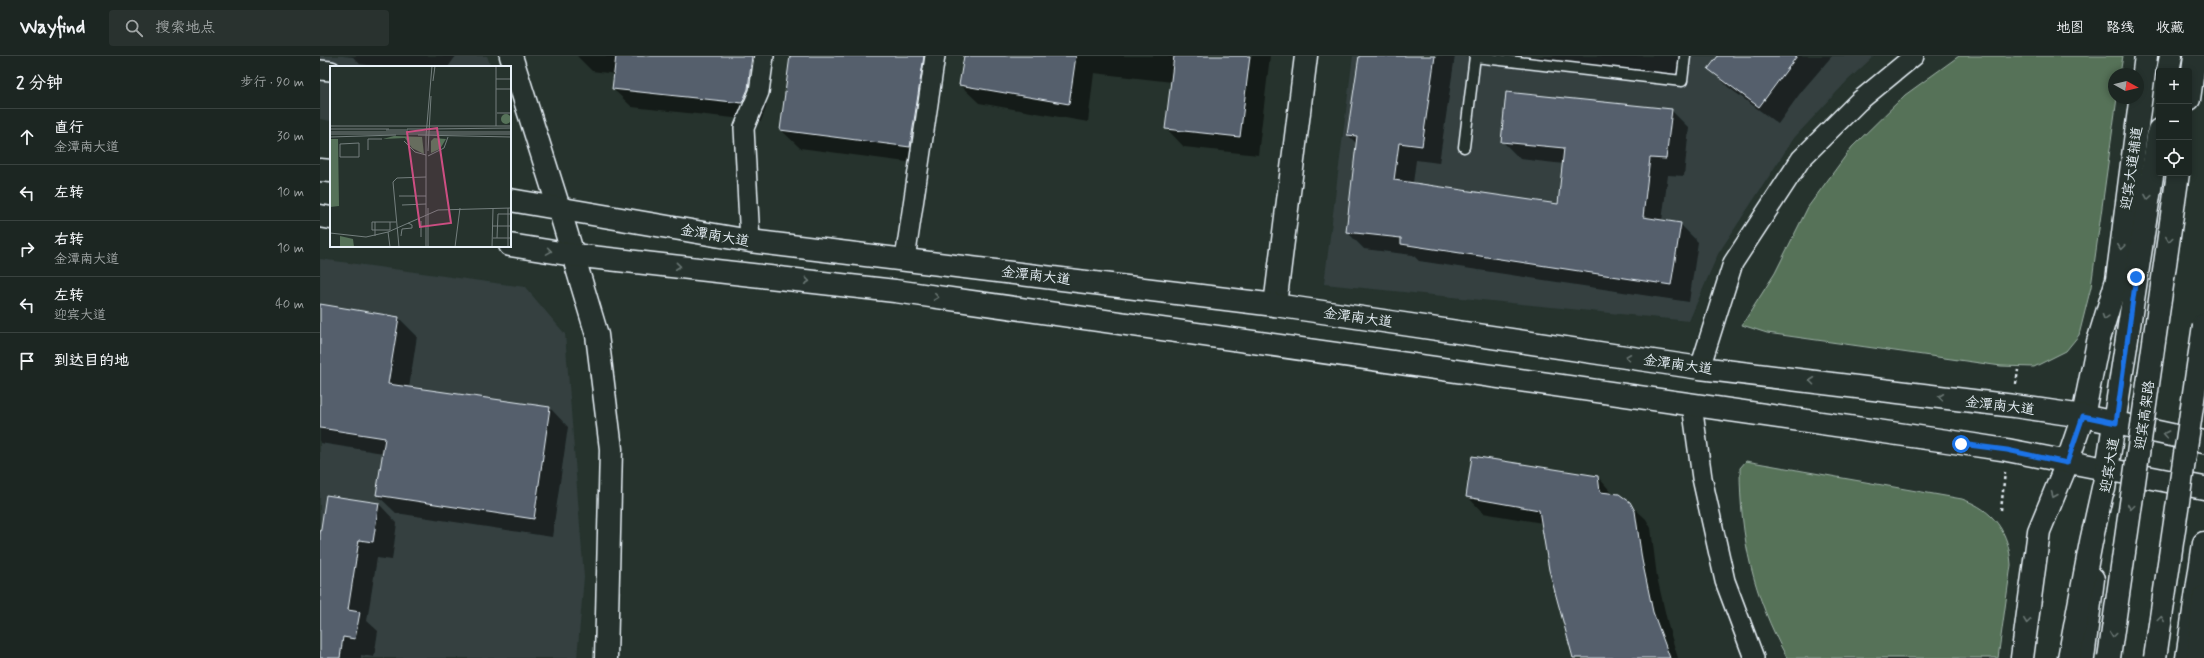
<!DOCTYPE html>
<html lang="zh">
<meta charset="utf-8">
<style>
:root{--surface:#1c2622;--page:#29322f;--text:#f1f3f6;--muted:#a0a5a5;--line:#3a4340}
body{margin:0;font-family:Mynerve,"LXGW WenKai TC",sans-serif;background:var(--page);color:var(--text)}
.controls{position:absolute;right:12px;top:12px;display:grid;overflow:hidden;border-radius:4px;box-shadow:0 2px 6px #0003}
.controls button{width:36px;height:36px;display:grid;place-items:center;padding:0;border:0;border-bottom:1px solid var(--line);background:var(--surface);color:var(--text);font:20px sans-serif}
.compass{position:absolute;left:1788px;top:12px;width:36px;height:36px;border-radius:50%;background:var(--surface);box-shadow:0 2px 6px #0003;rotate:98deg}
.stop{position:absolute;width:12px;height:12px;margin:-9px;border:3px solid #1a73e8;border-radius:50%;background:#fff}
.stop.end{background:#1a73e8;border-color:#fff;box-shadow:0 1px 4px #0008}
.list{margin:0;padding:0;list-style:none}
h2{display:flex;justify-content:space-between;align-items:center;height:52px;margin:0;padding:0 16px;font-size:17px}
h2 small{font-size:13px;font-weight:400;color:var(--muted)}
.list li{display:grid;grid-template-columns:26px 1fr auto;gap:12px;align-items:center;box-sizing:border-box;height:56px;padding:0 16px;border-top:1px solid var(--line)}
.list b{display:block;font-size:15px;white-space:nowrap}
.list p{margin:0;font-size:13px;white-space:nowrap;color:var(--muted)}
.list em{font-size:13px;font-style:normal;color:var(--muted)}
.icon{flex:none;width:22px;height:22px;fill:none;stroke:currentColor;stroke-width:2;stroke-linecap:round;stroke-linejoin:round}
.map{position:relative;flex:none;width:1884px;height:602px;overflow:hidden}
header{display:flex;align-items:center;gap:24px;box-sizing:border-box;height:56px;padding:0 20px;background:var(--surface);border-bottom:1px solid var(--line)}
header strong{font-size:19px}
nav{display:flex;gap:22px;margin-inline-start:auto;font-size:14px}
.search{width:280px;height:36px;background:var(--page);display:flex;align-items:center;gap:10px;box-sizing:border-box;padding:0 14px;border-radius:4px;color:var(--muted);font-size:15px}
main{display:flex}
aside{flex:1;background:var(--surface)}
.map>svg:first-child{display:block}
</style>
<header>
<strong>Wayfind</strong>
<div class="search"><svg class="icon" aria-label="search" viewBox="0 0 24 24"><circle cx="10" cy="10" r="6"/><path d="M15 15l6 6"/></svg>搜索地点</div>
<nav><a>地图</a><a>路线</a><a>收藏</a></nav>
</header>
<main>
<aside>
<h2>2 分钟<small>步行 · 90 m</small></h2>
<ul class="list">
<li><svg class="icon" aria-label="ahead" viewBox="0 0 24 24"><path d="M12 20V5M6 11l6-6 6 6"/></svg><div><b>直行</b><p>金潭南大道</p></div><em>30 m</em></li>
<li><svg class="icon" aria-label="left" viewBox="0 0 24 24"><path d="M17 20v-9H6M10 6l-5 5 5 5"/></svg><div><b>左转</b></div><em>10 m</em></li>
<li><svg class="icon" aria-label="right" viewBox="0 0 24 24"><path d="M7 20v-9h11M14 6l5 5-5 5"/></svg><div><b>右转</b><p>金潭南大道</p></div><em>10 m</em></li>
<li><svg class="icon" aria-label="left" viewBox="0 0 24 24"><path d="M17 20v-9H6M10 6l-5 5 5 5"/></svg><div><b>左转</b><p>迎宾大道</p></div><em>40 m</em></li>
<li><svg class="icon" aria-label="arrive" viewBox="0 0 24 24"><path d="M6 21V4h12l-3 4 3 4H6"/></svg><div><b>到达目的地</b></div></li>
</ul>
</aside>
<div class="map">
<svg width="1884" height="602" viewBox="0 0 1884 602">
<rect width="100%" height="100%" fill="#26332d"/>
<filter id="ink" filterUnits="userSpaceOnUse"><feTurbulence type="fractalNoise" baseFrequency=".025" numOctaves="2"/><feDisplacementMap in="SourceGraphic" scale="8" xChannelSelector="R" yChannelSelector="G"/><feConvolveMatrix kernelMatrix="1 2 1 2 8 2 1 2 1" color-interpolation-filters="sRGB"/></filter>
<g filter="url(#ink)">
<g fill="#344040">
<polygon points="0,0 167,0 171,11 11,11 11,65 0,63"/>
<polygon points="1033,0 1554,0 1527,25 1474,82 1398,198 1369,265 1004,228"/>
<polygon points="0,203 205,231 245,278 264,521 257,602 0,602"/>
</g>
<g fill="#567259" stroke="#9fb2a8">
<polygon points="1639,0 1803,0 1800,18 1794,18 1794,42 1797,42 1771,231 1759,279 1746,295 1714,311 1681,310 1447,277 1422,269 1455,217 1488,151 1532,91 1585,39"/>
<path d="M1426 405 1642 443C1674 454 1689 476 1691 509L1678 602H1467C1433 539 1420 483 1420 412Z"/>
</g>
<g fill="#0007">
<polygon points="22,0 136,0 128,11 64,11 40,8 33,1"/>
<polygon points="257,0 453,0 446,52 441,65 312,51 293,33 295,18 272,15"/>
<polygon points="471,0 624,0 609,109 480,92 461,74"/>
<polygon points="645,0 950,0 938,99 864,91 846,72 852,26 774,17 768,66 659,47 640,29"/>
<polygon points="1040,0 1135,0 1119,107 1096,104 1093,127 1239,150 1244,108 1200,103 1182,85 1351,54 1369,72 1364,120 1348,119 1342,165 1360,168 1378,186 1369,246 1099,205 1093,199 1044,193 1027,176 1037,88 1028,79"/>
<polygon points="1194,0 1368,0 1364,27 1198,4"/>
<polygon points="1400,0 1512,0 1481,36 1458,68 1408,31 1390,12"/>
<polygon points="0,249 79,262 97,280 89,332 230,352 248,371 232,481 76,457 57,439 63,397 0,387"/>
<polygon points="1278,421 1294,439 1309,447 1326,463 1331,472 1337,521 1349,573 1358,602 1255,602 1222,467 1163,457 1147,440"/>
<polygon points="7,440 59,448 77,467 72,504 57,502 47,565 58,575 54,601 41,599 41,602 0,602 0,485"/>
</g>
<g fill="#555f6c" stroke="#e8f1f8">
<polygon points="296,0 432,0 428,33 422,47 292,33"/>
<polygon points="470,0 604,0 590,91 460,74"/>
<polygon points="644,0 756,0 749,48 639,29"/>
<polygon points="854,0 930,0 920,81 845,73"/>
<polygon points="1039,0 1115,0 1102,90 1079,87 1074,124 1238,148 1244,92 1181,86 1186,36 1352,53 1346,103 1330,102 1323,161 1361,167 1351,229 1081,188 1081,182 1026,176 1037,80 1027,79"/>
<polygon points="1398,0 1477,0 1439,51 1388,13"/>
<polygon points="0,248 79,261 68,328 230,351 214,463 56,439 65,382 0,372"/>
<polygon points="1152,400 1278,420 1280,436 1299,438 1310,446 1315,455 1322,504 1333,556 1350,602 1253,602 1229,514 1219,454 1146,441"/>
<polygon points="6,439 59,447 53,486 39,484 28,554 40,556 35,583 23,581 20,602 0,602 0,479"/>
</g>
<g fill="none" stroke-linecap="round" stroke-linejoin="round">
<g stroke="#e8f1f8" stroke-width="13">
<g id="service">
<polyline points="1155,1 1362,25 1365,0"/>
<polyline points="1144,91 1155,0"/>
</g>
</g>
<g stroke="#e8f1f8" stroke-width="22">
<g id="minor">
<polyline points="0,14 11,15"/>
<polyline points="430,185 424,72 439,36 444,0"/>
<polyline points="585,203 615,0"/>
<polyline points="1380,312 1413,207 1481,103 1538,46 1594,0"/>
<polyline points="1372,349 1382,422 1405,525 1434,602"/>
</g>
</g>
<g stroke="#e8f1f8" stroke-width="25">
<g id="tertiary">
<polyline points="191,0 239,152 277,279 291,393 286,602"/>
<polyline points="955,249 986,0"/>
<polyline points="1702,602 1719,475 1747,407 1763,360 1778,286 1797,224 1826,0"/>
</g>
</g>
<g stroke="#e8f1f8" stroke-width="25">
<g id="secondary">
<polyline points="0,114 11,115"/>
<polyline points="190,144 430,185 955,249 1380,312 1694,350 1763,360 1884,386"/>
<polyline points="0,160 11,162"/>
<polyline points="190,189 253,199 575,235 1641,387 1687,394 1884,432"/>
</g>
</g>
<g stroke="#e8f1f8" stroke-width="25">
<g id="primary">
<polyline points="1848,15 1851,0"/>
<polyline points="1784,433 1839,74"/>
<polyline points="1763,602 1773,523"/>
<polyline points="1867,602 1884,487"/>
</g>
</g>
<g stroke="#e8f1f8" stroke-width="25">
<g id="trunk">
<polyline points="1869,43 1875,0"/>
<polyline points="1749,602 1771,486 1787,414"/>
<polyline points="1878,602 1884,541"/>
</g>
</g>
<g stroke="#e8f1f8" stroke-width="2.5" stroke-dasharray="3 3" stroke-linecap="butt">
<polyline points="1696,328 1698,314"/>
<polyline points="1681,454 1685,416"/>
</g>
<use href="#service" stroke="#26332d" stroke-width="10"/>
<use href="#minor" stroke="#26332d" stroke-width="19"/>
<use href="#tertiary" stroke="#26332d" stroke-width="22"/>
<use href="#secondary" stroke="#26332d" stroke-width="22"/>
<use href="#primary" stroke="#26332d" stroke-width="22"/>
<use href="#trunk" stroke="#26332d" stroke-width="22"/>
<g stroke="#e8f1f8" stroke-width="25" stroke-linecap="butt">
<g id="trunk-bridge">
<polyline points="1789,602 1858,117"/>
<polyline points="1835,602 1884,269"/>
</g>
</g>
<use href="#trunk-bridge" stroke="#26332d" stroke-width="22"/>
</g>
<defs><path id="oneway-chevron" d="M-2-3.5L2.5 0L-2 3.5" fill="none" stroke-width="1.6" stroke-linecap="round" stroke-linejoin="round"/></defs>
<g stroke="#6a7674">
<use href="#oneway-chevron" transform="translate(1828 141) rotate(99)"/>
<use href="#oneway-chevron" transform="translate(1849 183) rotate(98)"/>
<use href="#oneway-chevron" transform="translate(1801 191) rotate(98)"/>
<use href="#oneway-chevron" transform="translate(229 195) rotate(9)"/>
<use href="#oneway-chevron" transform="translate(358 210) rotate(6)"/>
<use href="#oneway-chevron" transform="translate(487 225) rotate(6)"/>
<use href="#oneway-chevron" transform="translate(616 241) rotate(8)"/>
<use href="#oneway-chevron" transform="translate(1785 261) rotate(107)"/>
<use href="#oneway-chevron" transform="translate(1308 301) rotate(-172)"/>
<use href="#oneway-chevron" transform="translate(1492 325) rotate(-173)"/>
<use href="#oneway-chevron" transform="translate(1621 341) rotate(-173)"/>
<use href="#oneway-chevron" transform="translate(1846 378) rotate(-168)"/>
<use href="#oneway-chevron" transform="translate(1734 439) rotate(113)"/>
<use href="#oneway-chevron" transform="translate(1811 451) rotate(98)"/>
<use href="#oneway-chevron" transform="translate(1841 563) rotate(-82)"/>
<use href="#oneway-chevron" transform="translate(1707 565) rotate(97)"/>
<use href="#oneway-chevron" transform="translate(1793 579) rotate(98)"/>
</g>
</g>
<g fill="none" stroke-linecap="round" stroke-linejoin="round" filter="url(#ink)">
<polyline stroke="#1a73e8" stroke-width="5" points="1641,388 1687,394 1747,407 1763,360 1796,367 1816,221"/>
</g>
<g text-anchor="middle" stroke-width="4" stroke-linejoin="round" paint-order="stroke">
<g font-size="14" fill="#e8f1f8" stroke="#26332d">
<text transform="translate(1811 112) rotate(-82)" y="5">迎宾大道辅道</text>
<text transform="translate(395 179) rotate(10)" y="5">金潭南大道</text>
<text transform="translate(716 219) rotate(7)" y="5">金潭南大道</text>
<text transform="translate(1038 261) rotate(8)" y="5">金潭南大道</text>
<text transform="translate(1358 308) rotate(8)" y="5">金潭南大道</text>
<text transform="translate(1680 349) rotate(7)" y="5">金潭南大道</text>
<text transform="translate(1824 359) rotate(-82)" y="5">迎宾高架路</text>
<text transform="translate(1789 409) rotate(-81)" y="5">迎宾大道</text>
</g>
</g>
<g transform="translate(10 10)">
<rect width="181" height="181" fill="#26332d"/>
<path d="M171 53a5 5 0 1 1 10 0a5 5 0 1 1-10 0ZM64 70 92 71 94 88 82 82 75 72 53 73ZM104 72 116 73 110 83 101 87V75ZM0 73H8L9 140 0 141ZM10 170 23 173 24 181H10Z" fill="#567259"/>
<path fill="none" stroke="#747f7e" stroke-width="1" d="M166 0V60M166 13H181M103 15 105 0M166 23H181M167 47H181M0 60H181M0 63H59M77 63H101M99 63 181 62M56 64H78M0 66H181M0 68H180M88 69 181 71M0 71 66 69M74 75 85 86 96 89M29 77V91H10V78ZM38 84V73H52M98 85 101 30M98 90 114 82 118 71M69 130H96M72 139 96 138M178 142V181M91 155V171M45 156V170M60 156V164H42V156H66M163 160H181M58 166 60 181M0 167 36 171 58 166 108 144 181 142M71 170 72 163 82 162V159L78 157M163 172H181M167 172 168 148H181M69 181 63 116 67 112 96 111M96 181V70L102 0M98 181V142M125 181 130 142M162 181 163 143"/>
<path fill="#cc4e82" fill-opacity="0.15" stroke="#cc4e82" stroke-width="2" d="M107 62 121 157 90 161 77 66Z"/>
<rect width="181" height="181" fill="none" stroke="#e8f1f8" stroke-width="2"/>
</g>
</svg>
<div class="controls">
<button>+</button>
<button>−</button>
<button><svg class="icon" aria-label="locate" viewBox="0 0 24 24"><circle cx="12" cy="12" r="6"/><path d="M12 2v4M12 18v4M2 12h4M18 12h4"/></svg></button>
</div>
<svg class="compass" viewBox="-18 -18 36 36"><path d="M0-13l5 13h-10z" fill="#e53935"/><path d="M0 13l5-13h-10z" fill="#a0a5a5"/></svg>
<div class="stop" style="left:1641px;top:388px"></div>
<div class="stop end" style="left:1816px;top:221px"></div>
</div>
</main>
